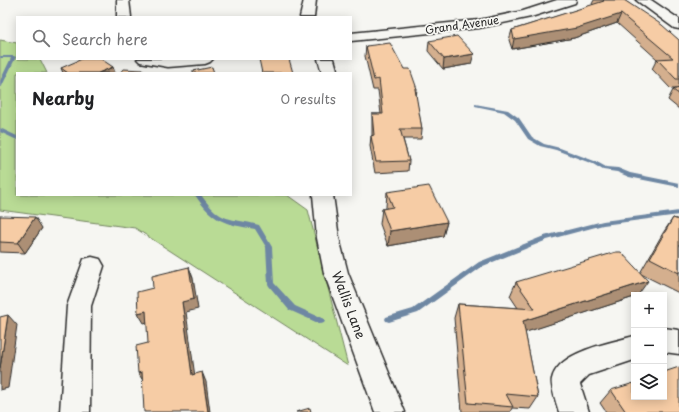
<!DOCTYPE html>
<meta charset="utf-8">
<style>
:root{--surface:#fff;--page:#f6f6f6;--text:#202124;--muted:#757577;--line:#e0e0e0}
body{margin:0;font-family:"Playpen Sans",sans-serif;background:var(--page);color:var(--text)}
.controls{position:absolute;right:12px;bottom:12px;display:grid;overflow:hidden;border-radius:0px;box-shadow:0 2px 10px #0003}
.controls button{width:36px;height:36px;display:grid;place-items:center;padding:0;border:0;border-bottom:1px solid var(--line);background:var(--surface);color:var(--text);font:20px sans-serif}
.list{margin:0;padding:0;list-style:none}
h2{display:flex;justify-content:space-between;align-items:center;height:52px;margin:0;padding:0 16px;font-size:17px}
h2 small{font-size:13px;font-weight:400;color:var(--muted)}
.icon{flex:none;width:22px;height:22px;fill:none;stroke:currentColor;stroke-width:2;stroke-linecap:round;stroke-linejoin:round}
.map{position:relative;flex:none;width:679px;height:412px;overflow:hidden}
.search{position:absolute;background:var(--surface);box-shadow:0 2px 10px #0003;left:16px;top:16px;width:336px;height:44px;display:flex;align-items:center;gap:10px;box-sizing:border-box;padding:0 14px;border-radius:0px;color:var(--muted);font-size:15px}
.panel{position:absolute;background:var(--surface);box-shadow:0 2px 10px #0003;left:16px;top:72px;width:336px;height:124px;border-radius:0px}
.map>svg:first-child{display:block}
</style>
<div class="map">
<svg width="679" height="412" viewBox="0 0 679 412">
<rect width="100%" height="100%" fill="#f6f6f2"/>
<filter id="ink" filterUnits="userSpaceOnUse"><feTurbulence type="fractalNoise" baseFrequency=".025" numOctaves="2"/><feDisplacementMap in="SourceGraphic" scale="8" xChannelSelector="R" yChannelSelector="G"/><feConvolveMatrix kernelMatrix="1 2 1 2 8 2 1 2 1" color-interpolation-filters="sRGB"/></filter>
<g filter="url(#ink)">
<polygon fill="#b9db95" stroke="#728360" points="0,40 17,43 17,59 40,59 47,73 17,73 17,195 287,195 308,210 348,366 135,228 0,210"/>
<g fill="none" stroke-linecap="round" stroke-linejoin="round">
<g fill="#6e87a3" fill-rule="evenodd">
<polygon points="0,56 14,56 16,57 2,86 0,87 0,81 11,58 0,58"/>
<polygon points="475,104 508,110 519,118 532,137 544,144 560,148 597,162 606,167 618,168 630,173 679,183 679,187 629,177 617,172 603,170 593,164 556,150 540,146 528,139 515,120 504,112 475,106"/>
<polygon points="0,128 17,136 17,140 0,132"/>
<path d="M195 195H201C222 224 229 217 259 225L272 247 274 283 295 306 324 319 325 321 324 323 321 324 318 323 289 310 269 286 268 284 266 247 255 229C225 224 213 222 195 195Z"/>
<polygon points="679,211 679,215 603,225 547,240 483,266 418,313 389,322 386,321 385,319 386,317 413,309 479,262 544,236 603,221"/>
</g>
<g stroke="#2b2b2b" stroke-width="3">
<g id="minor">
<polygon points="117,0 129,0 131,17 117,17"/>
<polygon points="304,0 316,0 314,17 300,17"/>
<polygon points="557,0 576,0 575,3 531,17 479,28 351,41 351,33 479,20 523,11"/>
<polygon points="636,0 651,0 679,19 679,29 674,28"/>
<polygon points="137,59 213,59 210,62 205,64 168,67 140,62"/>
<polygon points="318,59 334,59 338,73 322,73"/>
<polygon points="313,195 333,195 339,238 348,273 405,412 375,412 324,273 317,238"/>
<polygon points="92,257 100,259 104,266 91,306 90,412 60,412 67,306 84,259"/>
<polygon points="664,328 679,330 679,354 664,352"/>
<path d="M634 336V360L589 375 580 384 589 412H559C557 405 550 385 552 379 558 351 611 343 634 336Z"/>
</g>
</g>
<use href="#minor" fill="#f6f6f2" fill-rule="evenodd"/>
</g>
<g fill="#d4af8e" stroke="#2b2b2b">
<polygon points="594,0 624,0 679,40 679,109 668,100 673,90 677,89 671,89 652,69 657,59 617,23 574,38 512,49 509,40 512,30 593,5 592,4"/>
<polygon points="429,41 471,64 443,69 428,51"/>
<polygon points="366,46 404,69 417,89 416,98 422,129 421,139 403,139 409,161 408,171 375,173 370,146 371,136 372,136 372,114 381,114 378,90 373,90 365,56"/>
<polygon points="61,68 115,73 63,73"/>
<polygon points="387,192 447,222 443,236 388,246 380,224 382,209 386,209 386,207"/>
<polygon points="0,216 42,228 25,253 0,252"/>
<polygon points="673,218 679,220 679,293 641,274 634,295 634,297 525,332 538,397 530,409 512,408 510,412 462,412 454,318 458,304 518,308 510,296 516,282 640,273 663,233"/>
<polygon points="611,390 679,412 606,412 600,403"/>
</g>
<g fill="#ac8f74" stroke="#2b2b2b">
<polygon points="621,14 617,23 574,38 512,49 514,39"/>
<polygon points="474,54 471,64 443,69 444,59"/>
<polygon points="113,67 115,73 98,73"/>
<polygon points="35,217 42,228 25,253 18,243"/>
<polygon points="447,222 443,236 388,246 390,231"/>
<polygon points="189,267 193,278 198,309 186,312 196,384 192,375 182,302"/>
<polygon points="648,281 638,295 634,295 634,297 517,335 523,321"/>
<polygon points="146,311 151,321 144,323 138,313"/>
<polygon points="8,315 17,325 8,388 0,390 0,368"/>
<polygon points="142,372 144,382 138,373"/>
<polygon points="202,372 206,382 210,412 208,412"/>
</g>
<g fill="#f6cca5" stroke="#2b2b2b">
<polygon points="603,0 624,0 662,25 679,40 679,79 676,79 657,59 673,58 621,14 577,28 514,39 512,30 604,1"/>
<polygon points="457,36 474,54 444,59 429,41"/>
<polygon points="390,43 404,69 410,69 417,89 415,89 422,129 400,129 409,161 376,162 371,136 374,135 372,114 383,114 379,79 374,80 366,46"/>
<polygon points="82,59 101,59 113,67 98,73 68,73 61,68"/>
<polygon points="259,59 289,59 293,73 262,73"/>
<polygon points="212,67 214,73 193,73 193,71"/>
<polygon points="123,69 143,70 141,73 120,73"/>
<polygon points="679,88 679,94 673,90"/>
<polygon points="429,186 447,222 390,231 382,209 393,207 387,192"/>
<polygon points="0,216 35,217 18,243 0,242"/>
<polygon points="673,218 679,220 679,273 650,258"/>
<polygon points="616,252 621,252 648,281 523,321 538,397 506,394 513,407 468,403 458,304 535,309 516,282"/>
<polygon points="189,267 194,299 182,302 192,375 202,372 208,412 144,412 142,372 138,373 136,346 148,343 146,311 138,313 137,292 153,288 152,276"/>
<polygon points="8,315 0,368 0,317"/>
<polygon points="679,367 679,412 626,412 611,390 634,383 634,397 664,397 664,372"/>
<polygon points="310,408 311,412 296,412"/>
</g>
</g>
<g text-anchor="middle" stroke-width="3.5" stroke-linejoin="round" paint-order="stroke">
<g font-size="11" fill="#2b2b2b" stroke="#f6f6f2">
<text transform="translate(462 25) rotate(-8)" y="4">Grand Avenue</text>
</g>
<g font-size="13" fill="#2b2b2b" stroke="#f6f6f2">
<text transform="translate(349 305) rotate(69)" y="5">Wallis Lane</text>
</g>
</g>
</svg>
<div class="controls">
<button>+</button>
<button>−</button>
<button><svg class="icon" aria-label="layers" viewBox="0 0 24 24"><path d="M12 4l9 5-9 5-9-5zM3 14l9 5 9-5"/></svg></button>
</div>
<div class="search"><svg class="icon" aria-label="search" viewBox="0 0 24 24"><circle cx="10" cy="10" r="6"/><path d="M15 15l6 6"/></svg>Search here</div>
<section class="panel">
<h2>Nearby<small>0 results</small></h2>
<ul class="list">
</ul>
</section>
</div>
